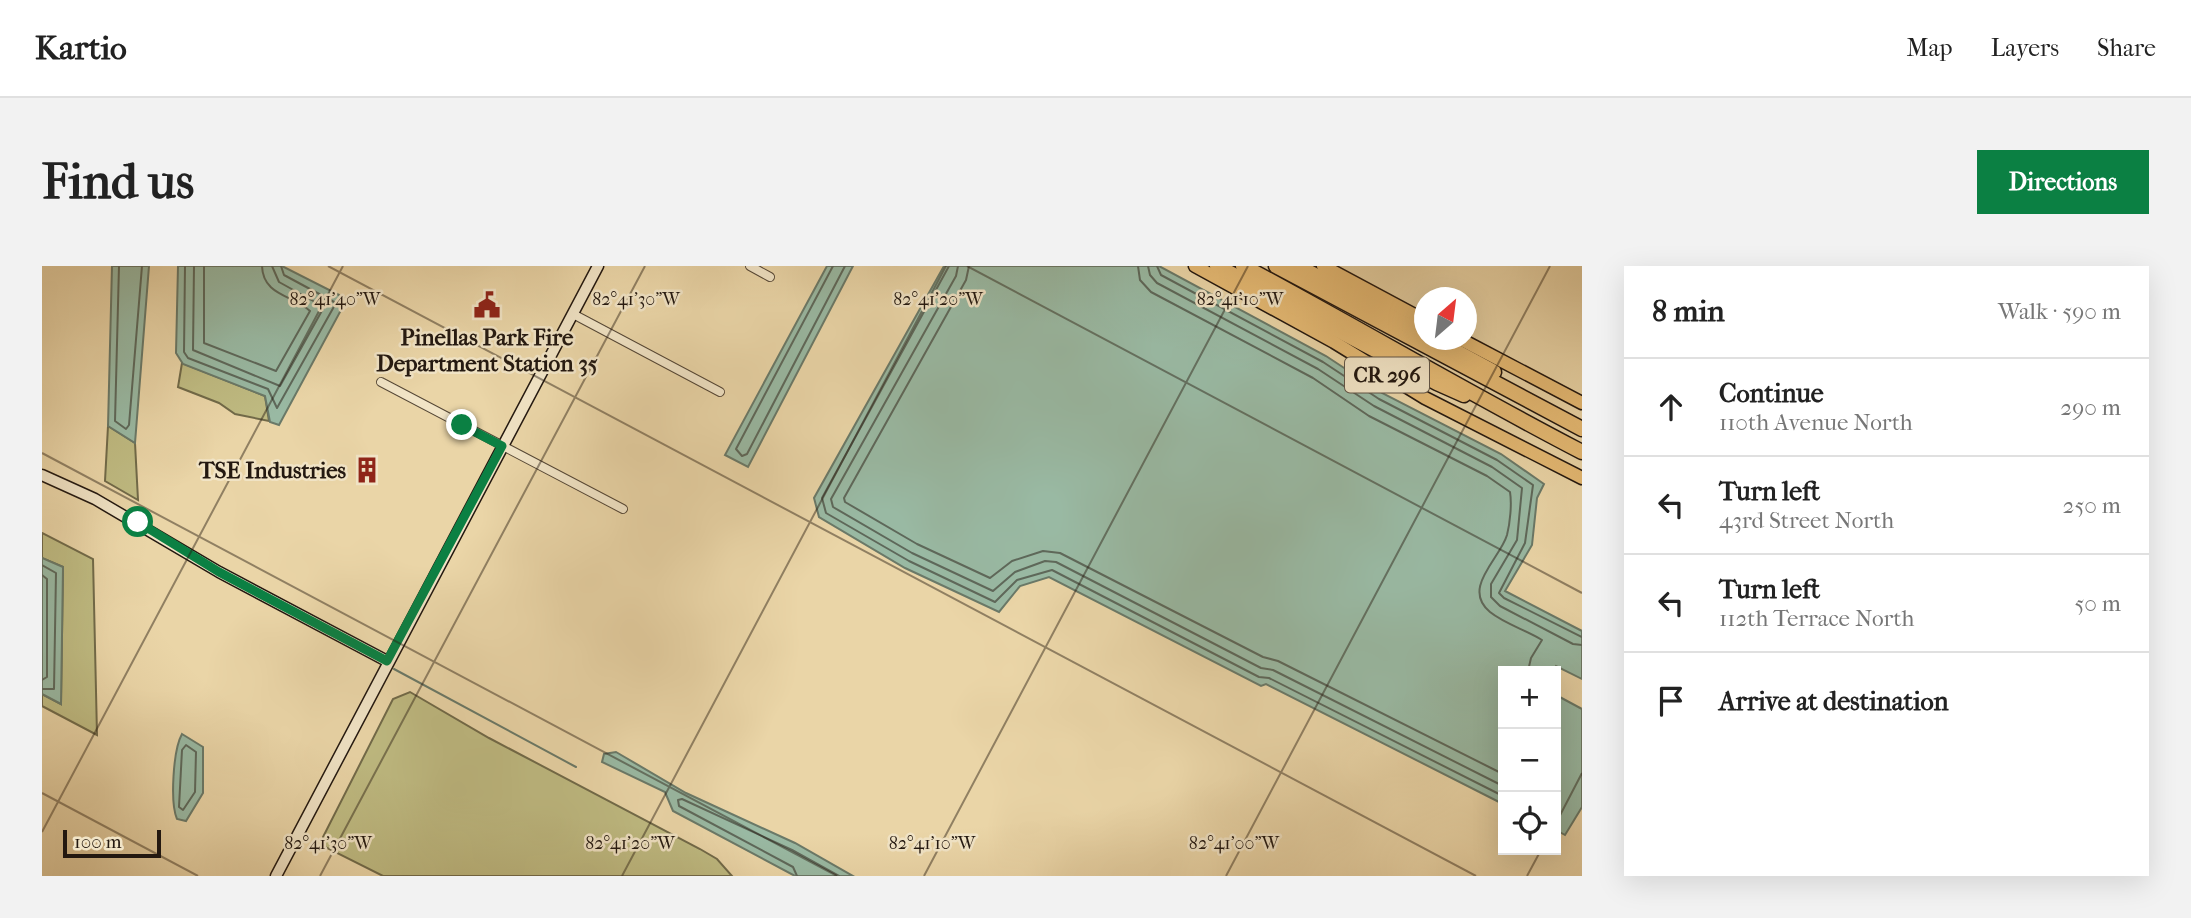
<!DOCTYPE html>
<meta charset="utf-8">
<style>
:root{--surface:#fff;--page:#f2f2f2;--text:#222;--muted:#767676;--line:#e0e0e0;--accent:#0b8043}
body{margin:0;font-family:"IM FELL French Canon",serif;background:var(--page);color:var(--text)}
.controls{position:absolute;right:21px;bottom:21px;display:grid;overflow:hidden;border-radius:0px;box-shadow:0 7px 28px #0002}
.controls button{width:63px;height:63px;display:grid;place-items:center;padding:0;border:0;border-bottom:2px solid var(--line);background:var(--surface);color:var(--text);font:35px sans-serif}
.compass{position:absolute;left:1372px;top:21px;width:63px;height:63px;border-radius:50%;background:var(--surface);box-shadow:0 7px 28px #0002;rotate:28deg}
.scale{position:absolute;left:21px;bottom:18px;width:98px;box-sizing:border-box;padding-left:7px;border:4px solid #231810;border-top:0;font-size:19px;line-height:24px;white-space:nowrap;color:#231810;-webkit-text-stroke:5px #f1e4c6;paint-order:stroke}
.stop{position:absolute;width:21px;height:21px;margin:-16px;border:5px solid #0b8043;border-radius:50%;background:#fff}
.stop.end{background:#0b8043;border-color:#fff;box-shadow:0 2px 7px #0008}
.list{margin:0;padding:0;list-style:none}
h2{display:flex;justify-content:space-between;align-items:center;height:91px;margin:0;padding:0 28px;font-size:30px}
h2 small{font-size:23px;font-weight:400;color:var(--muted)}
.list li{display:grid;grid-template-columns:46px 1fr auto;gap:21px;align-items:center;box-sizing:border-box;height:98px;padding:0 28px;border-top:2px solid var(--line)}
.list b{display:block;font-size:26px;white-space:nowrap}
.list p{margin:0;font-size:23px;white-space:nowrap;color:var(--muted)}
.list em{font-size:23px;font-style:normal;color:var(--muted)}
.icon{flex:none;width:38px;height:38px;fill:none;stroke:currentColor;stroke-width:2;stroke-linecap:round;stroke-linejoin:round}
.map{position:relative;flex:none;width:1540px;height:610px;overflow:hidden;border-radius:0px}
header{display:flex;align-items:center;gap:42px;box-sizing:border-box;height:98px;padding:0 35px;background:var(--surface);border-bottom:2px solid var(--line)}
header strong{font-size:33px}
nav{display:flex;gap:38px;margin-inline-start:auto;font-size:24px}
.intro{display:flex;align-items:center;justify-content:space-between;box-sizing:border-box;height:168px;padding:0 42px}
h1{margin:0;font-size:49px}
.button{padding:18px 32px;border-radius:0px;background:var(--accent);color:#fff;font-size:24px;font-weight:700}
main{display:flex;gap:42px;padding:0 42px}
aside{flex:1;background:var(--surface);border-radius:0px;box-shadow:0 7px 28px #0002}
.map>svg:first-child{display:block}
</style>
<header>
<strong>Kartio</strong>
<nav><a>Map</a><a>Layers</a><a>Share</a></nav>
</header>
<div class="intro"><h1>Find us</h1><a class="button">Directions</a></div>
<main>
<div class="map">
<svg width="1540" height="610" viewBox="0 0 1540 610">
<rect width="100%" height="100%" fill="#ead5a7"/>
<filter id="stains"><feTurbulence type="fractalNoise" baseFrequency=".00286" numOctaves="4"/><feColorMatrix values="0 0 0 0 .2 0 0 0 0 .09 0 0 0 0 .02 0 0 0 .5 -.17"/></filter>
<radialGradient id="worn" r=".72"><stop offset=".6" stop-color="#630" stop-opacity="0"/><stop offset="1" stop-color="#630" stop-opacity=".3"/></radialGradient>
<g fill="#bfbb82" stroke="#716a49" stroke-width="2">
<polygon points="140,97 223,130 227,155 193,148 177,137 136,121"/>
<polygon points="66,160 93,177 96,234 63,215"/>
<polygon points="0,267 51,293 55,469 0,440 0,428 19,438 21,301 0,292"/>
<polygon points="368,426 447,472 658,583 675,593 690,610 341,610 281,580 281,571 351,433"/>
</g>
<g fill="#99b9a3" stroke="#6a7968" stroke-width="2">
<polygon points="70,0 107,0 93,177 66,160"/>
<polygon points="136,0 240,0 305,33 237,159 228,156 223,130 141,98 134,87"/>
<polygon points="785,0 811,0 706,201 683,189"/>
<polygon points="902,0 1117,0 1284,90 1340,127 1459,188 1502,218 1495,232 1490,279 1463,325 1540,365 1540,413 1514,400 1511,405 1461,405 1461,538 1224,418 1219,420 1007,311 978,320 957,346 863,302 777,251 772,232"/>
<polygon points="0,292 21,301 19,438 0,428"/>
<polygon points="1514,429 1540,443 1540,541 1523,569 1514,564"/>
<path d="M140 468 161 481V527L144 555 135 553C128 537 131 484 140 468Z"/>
<polygon points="574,486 644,527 753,577 811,610 753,610 631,545 623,526 560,496 562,488"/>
</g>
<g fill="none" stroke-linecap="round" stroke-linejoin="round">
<g stroke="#5e685a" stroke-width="2">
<polyline points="77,0 73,155 84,163 87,159 100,0"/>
<polyline points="143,0 142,86 146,92 226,123 235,142 294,37 242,9 239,0"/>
<polyline points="152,0 151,84 238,120 282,41 237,16 230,0"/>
<path d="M162 0V77L234 105 268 45C251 29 221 30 220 0"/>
<polyline points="791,0 694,183 700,190 705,188 803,0"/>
<polyline points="907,0 780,232 784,247 867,295 953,336 975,314 1010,304 1217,411 1227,412 1461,530"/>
<polyline points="916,0 914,10 789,233 791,241 870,287 951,325 973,306 1003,295 1014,296 1219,402 1231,404 1461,520"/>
<polyline points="927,0 924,14 802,232 803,236 875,278 948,312 970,295 1001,285 1018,287 1221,391 1236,395 1461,508"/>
<path d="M1096 0 1098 14 1109 26 1271 112 1327 150 1445 210 1468 226C1470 238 1468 257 1465 269 1458 293 1419 322 1448 346 1463 358 1484 364 1500 374L1489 392 1486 405"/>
<polyline points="1106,0 1108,9 1115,17 1276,103 1332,140 1450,201 1480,222 1475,274 1449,318 1449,331 1458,340 1531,378 1540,379"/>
<polyline points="1115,0 1119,9 1281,96 1337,133 1455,194 1491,219 1483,277 1457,327 1462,332 1540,371"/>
<polyline points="0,299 14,307 12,423 0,423"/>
<polyline points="0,309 5,313 5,411 0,414"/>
<polygon points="144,479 154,486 153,526 141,544 137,541 140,484"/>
<polyline points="755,610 751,601 637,540 636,534 640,533 750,584 797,610"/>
</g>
<polyline stroke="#6a7968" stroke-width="2" points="352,403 534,501"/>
<g stroke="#554736" stroke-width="10">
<g id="street">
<polyline points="708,0 728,11"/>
<polyline points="531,48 678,126"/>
<polyline points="339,116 581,243"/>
</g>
</g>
<g stroke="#231810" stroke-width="13">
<g id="secondary">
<polyline points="0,209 53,233 177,306 345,395"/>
<polyline points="234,610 556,0"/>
</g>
</g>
<g stroke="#231810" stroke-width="15">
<g id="primary">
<polyline points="1153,0 1292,76 1383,132 1540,212"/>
<polyline points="1281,0 1382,54"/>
<polyline points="1420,74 1540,137"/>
</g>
</g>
<g stroke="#231810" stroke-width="17">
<g id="highway">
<polyline points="1175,0 1395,117 1422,129"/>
<path d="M1201 0C1315 61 1426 127 1540 186"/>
<polyline points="1234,0 1540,163"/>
<polyline points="1256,0 1382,68"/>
<polyline points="1393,74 1452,106"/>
</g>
</g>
<use href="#street" stroke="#f1e4c6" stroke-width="8"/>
<use href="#secondary" stroke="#f1e4c6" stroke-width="10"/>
<use href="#primary" stroke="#e5ba74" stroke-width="12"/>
<use href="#highway" stroke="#e5ba74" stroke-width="14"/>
</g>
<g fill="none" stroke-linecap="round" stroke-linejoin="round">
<polyline stroke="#0b8043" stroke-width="9" points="96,256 177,306 345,395 460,180 420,159"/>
</g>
<path fill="none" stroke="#231810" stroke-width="2" stroke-opacity="0.45" d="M286 0 1434 610M925 0 1540 327M0 187 795 610M0 527 156 610M1514 557 1540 507M0 566 301 0M278 610 603 0M580 610 904 0M882 610 1206 0M1184 610 1508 0M1485 610 1499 584"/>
<defs>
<g id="civic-bare" transform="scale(2.1)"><path d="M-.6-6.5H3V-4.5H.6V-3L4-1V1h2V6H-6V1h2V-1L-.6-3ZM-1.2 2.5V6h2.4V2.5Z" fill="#8f2418" stroke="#f1e4c6" stroke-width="2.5" paint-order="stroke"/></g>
<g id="building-bare" transform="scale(2.1)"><path d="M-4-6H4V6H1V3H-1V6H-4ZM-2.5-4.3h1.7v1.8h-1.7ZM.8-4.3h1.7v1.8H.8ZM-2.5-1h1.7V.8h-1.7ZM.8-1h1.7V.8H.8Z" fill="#8f2418" stroke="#f1e4c6" stroke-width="2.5" paint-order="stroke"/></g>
</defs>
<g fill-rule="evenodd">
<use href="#civic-bare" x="445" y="39"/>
<use href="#building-bare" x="325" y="204"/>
</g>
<g text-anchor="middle" stroke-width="5" stroke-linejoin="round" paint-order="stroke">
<rect fill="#f1e4c6" stroke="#615547" stroke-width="2" x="1303" y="91.5" width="84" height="35" rx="5"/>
<g font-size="21" font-weight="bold" fill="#231810">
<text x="1345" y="116">CR 296</text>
</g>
<g font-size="23" font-weight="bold" fill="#231810" stroke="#f1e4c6">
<text x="445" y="79">Pinellas Park Fire<tspan x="445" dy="26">Department Station 35</tspan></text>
<text x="304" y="212" text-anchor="end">TSE Industries</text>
</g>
</g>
<g font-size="18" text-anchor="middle" fill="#231810" stroke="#f1e4c6" stroke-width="5" stroke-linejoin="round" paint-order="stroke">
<text x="293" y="39">82°41'40"W</text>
<text x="594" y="39">82°41'30"W</text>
<text x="896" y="39">82°41'20"W</text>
<text x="1198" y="39">82°41'10"W</text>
<text x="286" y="583">82°41'30"W</text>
<text x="588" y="583">82°41'20"W</text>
<text x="890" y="583">82°41'10"W</text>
<text x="1192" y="583">82°41'00"W</text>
</g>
<rect width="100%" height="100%" filter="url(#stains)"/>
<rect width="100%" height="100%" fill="url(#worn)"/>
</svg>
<div class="controls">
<button>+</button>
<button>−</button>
<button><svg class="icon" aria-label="locate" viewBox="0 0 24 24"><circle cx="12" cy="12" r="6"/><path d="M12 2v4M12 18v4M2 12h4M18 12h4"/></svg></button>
</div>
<svg class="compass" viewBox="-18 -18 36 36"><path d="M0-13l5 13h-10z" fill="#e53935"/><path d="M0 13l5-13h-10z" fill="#767676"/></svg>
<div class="scale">100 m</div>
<div class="stop" style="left:96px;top:256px"></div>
<div class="stop end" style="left:420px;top:159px"></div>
</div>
<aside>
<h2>8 min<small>Walk · 590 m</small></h2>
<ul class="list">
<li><svg class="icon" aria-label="ahead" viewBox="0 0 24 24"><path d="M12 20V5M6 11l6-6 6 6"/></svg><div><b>Continue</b><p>110th Avenue North</p></div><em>290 m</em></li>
<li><svg class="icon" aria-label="left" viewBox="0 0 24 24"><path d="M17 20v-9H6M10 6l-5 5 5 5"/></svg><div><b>Turn left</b><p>43rd Street North</p></div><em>250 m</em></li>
<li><svg class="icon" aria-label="left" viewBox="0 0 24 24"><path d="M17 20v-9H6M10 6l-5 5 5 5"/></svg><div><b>Turn left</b><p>112th Terrace North</p></div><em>50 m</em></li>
<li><svg class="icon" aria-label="arrive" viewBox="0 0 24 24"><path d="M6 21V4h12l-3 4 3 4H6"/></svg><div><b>Arrive at destination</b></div></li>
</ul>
</aside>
</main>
